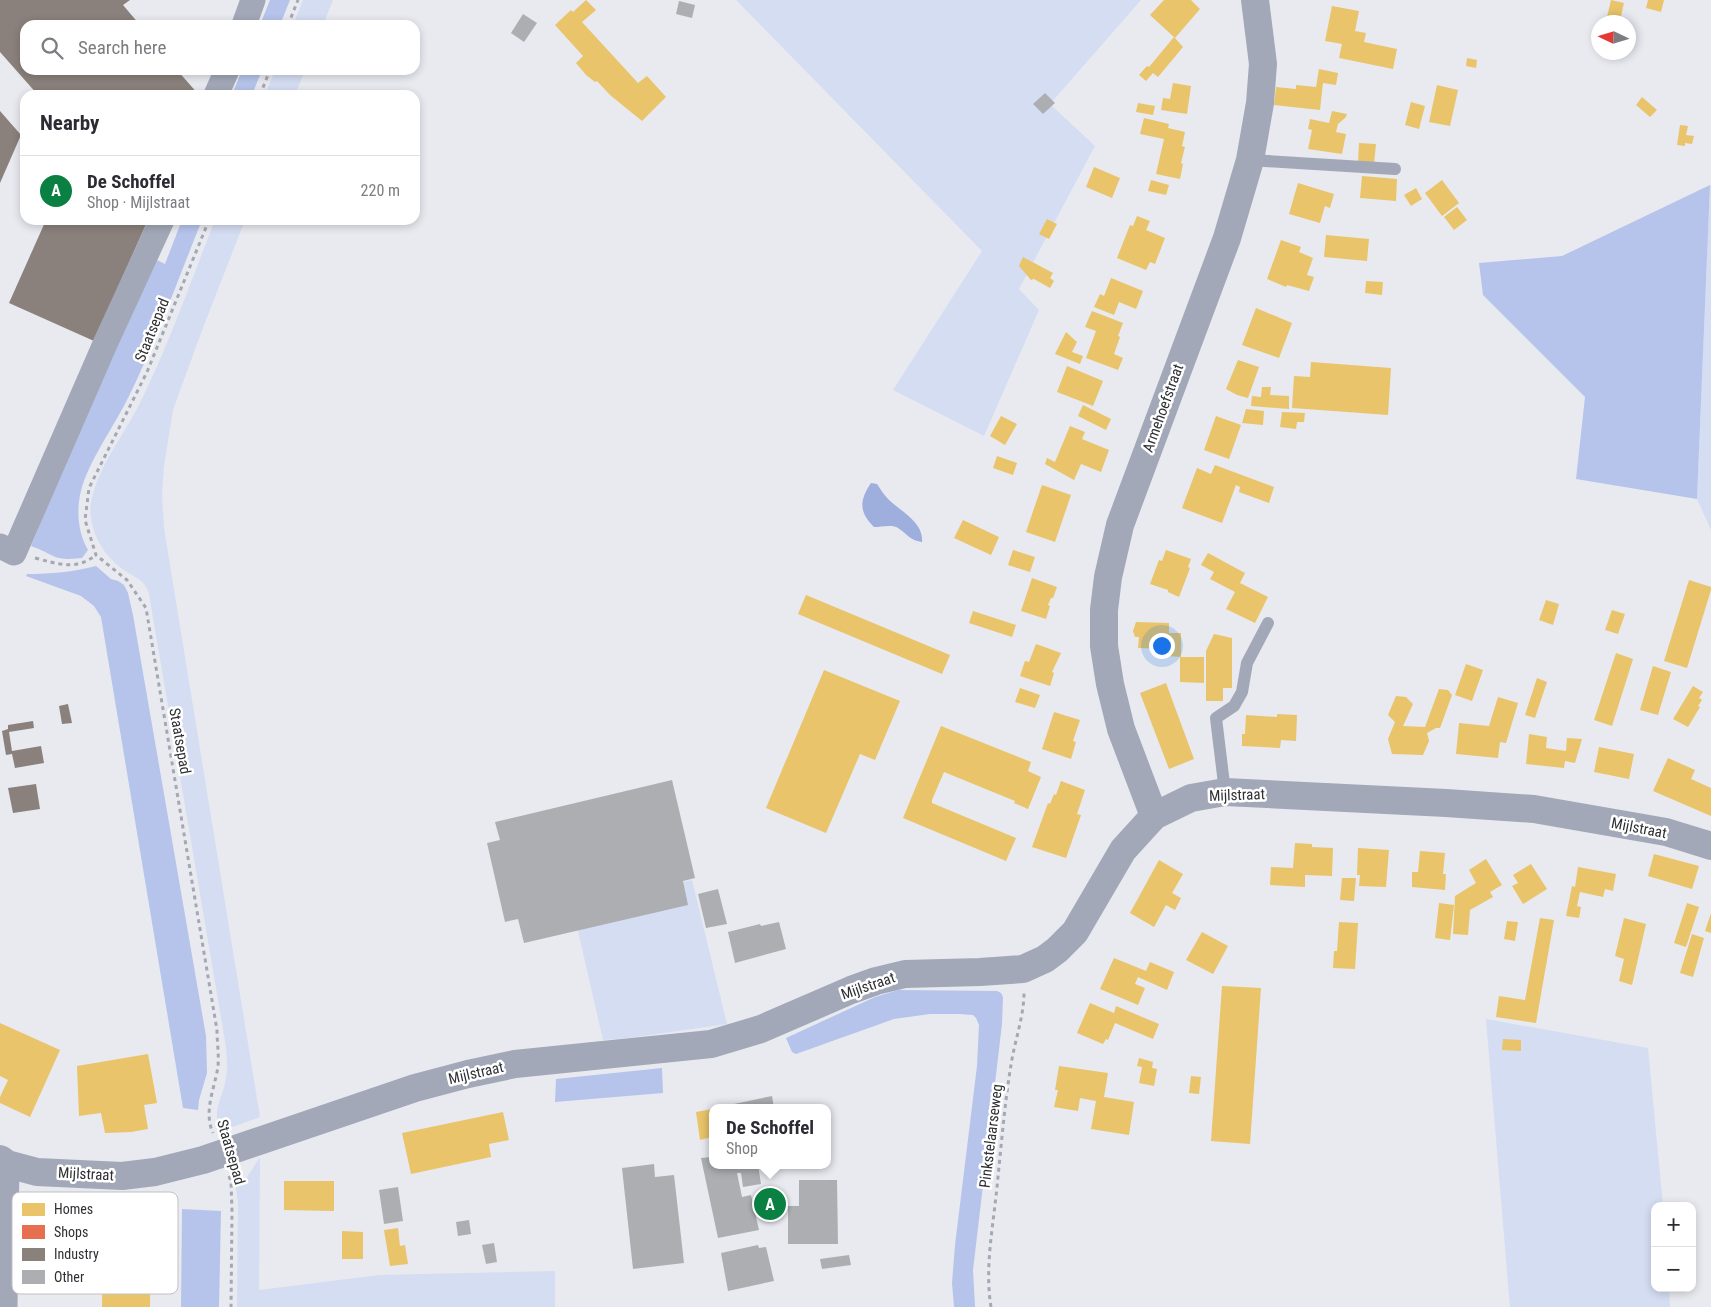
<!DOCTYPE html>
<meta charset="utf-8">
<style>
:root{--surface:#fff;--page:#f7f7f7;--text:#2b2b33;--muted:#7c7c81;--line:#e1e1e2;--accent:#0b8043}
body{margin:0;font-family:"Roboto Condensed",sans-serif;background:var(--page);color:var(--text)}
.controls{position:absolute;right:15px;bottom:15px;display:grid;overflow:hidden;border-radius:10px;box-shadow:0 2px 8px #0003}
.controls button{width:45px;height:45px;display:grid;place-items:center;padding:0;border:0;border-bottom:1px solid var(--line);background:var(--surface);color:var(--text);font:25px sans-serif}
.compass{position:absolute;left:1591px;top:15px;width:45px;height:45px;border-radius:50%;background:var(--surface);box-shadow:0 2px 8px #0003;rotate:274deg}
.you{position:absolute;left:1161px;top:645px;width:18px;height:18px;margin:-12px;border:4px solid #fff;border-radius:50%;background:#1a73e8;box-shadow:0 0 0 8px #1a73e833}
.badge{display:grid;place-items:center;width:32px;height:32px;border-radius:50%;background:var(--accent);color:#fff;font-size:16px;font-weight:700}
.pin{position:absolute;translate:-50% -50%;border:2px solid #fff;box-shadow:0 1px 5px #0006}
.popup{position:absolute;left:709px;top:1104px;width:122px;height:65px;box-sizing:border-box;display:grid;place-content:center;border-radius:10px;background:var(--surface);filter:drop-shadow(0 1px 4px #0005);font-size:16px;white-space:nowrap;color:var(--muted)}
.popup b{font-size:19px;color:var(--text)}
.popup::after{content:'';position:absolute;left:50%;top:100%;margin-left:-10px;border:10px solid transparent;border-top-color:var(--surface)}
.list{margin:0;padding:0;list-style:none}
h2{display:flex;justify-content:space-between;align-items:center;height:65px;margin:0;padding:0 20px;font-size:21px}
h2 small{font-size:16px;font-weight:400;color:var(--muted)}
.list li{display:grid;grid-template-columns:32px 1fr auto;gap:15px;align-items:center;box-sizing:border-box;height:70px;padding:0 20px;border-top:1px solid var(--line)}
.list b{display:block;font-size:19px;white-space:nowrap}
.list p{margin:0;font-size:16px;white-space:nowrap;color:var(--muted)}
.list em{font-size:16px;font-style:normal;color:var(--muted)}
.icon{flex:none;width:28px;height:28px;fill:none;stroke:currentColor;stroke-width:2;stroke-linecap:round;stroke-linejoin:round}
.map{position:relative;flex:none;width:1711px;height:1307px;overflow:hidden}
.search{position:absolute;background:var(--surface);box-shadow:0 2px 8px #0003;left:20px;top:20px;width:400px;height:55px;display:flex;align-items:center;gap:12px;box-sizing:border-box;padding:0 18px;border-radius:15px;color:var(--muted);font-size:19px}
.panel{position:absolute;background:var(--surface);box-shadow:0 2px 8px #0003;left:20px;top:90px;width:400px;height:135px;border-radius:15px}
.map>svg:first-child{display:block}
</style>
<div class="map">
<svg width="1711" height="1307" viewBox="0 0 1711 1307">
<rect width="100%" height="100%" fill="#e8eaf0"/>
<g fill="#d5ddf3">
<polygon points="303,0 333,0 323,25 293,25"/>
<polygon points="736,0 1141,0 1050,104 1095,146 1019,289 1039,310 984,436 893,390 982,251"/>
<polygon points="275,70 305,70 295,95 265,95"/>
<polygon points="1710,185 1711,185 1711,530 1697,499"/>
<path d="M215 220H245L201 333 173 410 164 466 162 495 164 528 260 1117 224 1130C209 1116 222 1099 225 1083 228 1071 227 1059 226 1047L149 594C144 577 133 578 120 567 107 557 97 543 93 527 90 516 89 505 93 494 101 463 126 431 140 403 169 344 191 281 215 220Z"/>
<polygon points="692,880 727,1024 629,1038 603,1040 573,909"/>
<polygon points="1486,1019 1648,1048 1663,1206 1655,1206 1655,1288 1669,1288 1670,1307 1510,1307"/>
<polygon points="260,1157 259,1290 379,1275 555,1271 555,1307 237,1307 238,1201 234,1178 245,1180"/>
</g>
<g fill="#b6c4eb">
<polygon points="270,0 290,0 280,25 260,25"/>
<polygon points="242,70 262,70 252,95 232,95"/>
<polygon points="1710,185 1697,499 1576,479 1585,397 1483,295 1479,263 1562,256"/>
<path d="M182 220H202C178 279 157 339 129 396 115 425 88 462 81 491 76 510 78 533 88 550L82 558C73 559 61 560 53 556 45 552 40 549 31 546L151 257 165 264Z"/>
<path d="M96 566 111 579 118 581 124 585 128 593 133 615 206 1036 207 1073 199 1100 198 1110 183 1108 101 617 94 606 81 596 26 576 27 574C51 574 73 572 96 566Z"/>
<polygon points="898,990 997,991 1001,993 1003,997 1002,1024 973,1270 975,1307 954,1307 952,1283 955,1245 977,1066 979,1025 976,1018 973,1015 959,1014 930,1014 894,1019 796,1054 792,1052 786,1038 875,997"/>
<polygon points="662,1068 663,1093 555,1102 556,1079"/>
<polygon points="182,1209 221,1211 219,1307 181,1307"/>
</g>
<path fill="#9eaedd" d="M871 483 877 484C881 490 884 495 889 500 902 512 924 523 922 542 911 541 907 534 898 528 893 524 881 527 874 527 859 512 859 501 871 483Z"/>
<g fill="#e9c46a">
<polygon points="586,0 596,10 582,22 638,83 647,76 666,97 642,121 610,95 597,81 595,82 586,75 576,63 583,56 555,25 571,10 573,12"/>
<polygon points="1164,0 1191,0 1200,9 1175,38 1150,15"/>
<polygon points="1611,0 1624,3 1620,20 1607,17"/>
<polygon points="1648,0 1664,0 1661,12 1646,8"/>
<polygon points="1332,6 1359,11 1355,31 1366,33 1364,42 1397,49 1393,69 1339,58 1342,44 1325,41"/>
<polygon points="1174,37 1183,47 1158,77 1153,73 1146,81 1139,75 1147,66 1149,67"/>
<polygon points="1467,58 1477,60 1476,68 1466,66"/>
<polygon points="1319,69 1338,73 1336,85 1323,83 1320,110 1274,105 1276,87 1296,89 1296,85 1316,87"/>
<polygon points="1173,83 1191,86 1187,114 1161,110 1163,98 1170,99"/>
<polygon points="1437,85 1458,90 1450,126 1429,122"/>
<polygon points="1642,97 1657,110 1650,117 1636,105"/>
<polygon points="1411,102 1425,106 1419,129 1405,125"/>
<polygon points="1138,103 1155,106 1153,115 1136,112"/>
<polygon points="1332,111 1347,114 1346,117 1338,124 1336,132 1346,134 1342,154 1308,149 1312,130 1308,129 1310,119 1329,123"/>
<polygon points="1144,118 1169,124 1168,128 1185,132 1182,146 1185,147 1181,163 1183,164 1180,179 1156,174 1164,139 1140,134"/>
<polygon points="1680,125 1688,126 1686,135 1694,136 1692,144 1685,143 1685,146 1677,145"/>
<polygon points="1359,143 1376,144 1374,164 1358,163"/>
<polygon points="1094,167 1120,178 1112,198 1086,187"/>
<polygon points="1362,176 1397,179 1396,201 1360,198"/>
<polygon points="1151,180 1169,185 1166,195 1148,191"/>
<polygon points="1442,180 1459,203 1442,216 1425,193"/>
<polygon points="1298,183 1334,194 1330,208 1325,206 1320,223 1289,214"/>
<polygon points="1416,188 1422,199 1411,206 1404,195"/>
<polygon points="1457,207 1467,220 1454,230 1444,217"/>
<polygon points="1137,216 1150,221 1146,230 1165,238 1155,264 1150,262 1146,270 1117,258 1130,225 1133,226"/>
<polygon points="1047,219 1057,224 1049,239 1039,234"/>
<polygon points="1326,235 1369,239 1367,261 1324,257"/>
<polygon points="1281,240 1301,247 1299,252 1313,258 1307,275 1314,277 1309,291 1287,285 1286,287 1267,279"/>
<polygon points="1023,257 1053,273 1050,278 1054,281 1050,288 1034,279 1031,280 1019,266"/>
<polygon points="1111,278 1143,291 1136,309 1119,302 1114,315 1094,307 1100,294 1104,296"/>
<polygon points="1366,281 1383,282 1382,295 1365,293"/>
<polygon points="1256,308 1292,323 1279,358 1242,345"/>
<polygon points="1092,311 1123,323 1118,336 1120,337 1114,354 1123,358 1118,370 1086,358 1096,331 1085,327"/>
<polygon points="1066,332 1077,342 1072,352 1083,356 1080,364 1055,354"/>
<polygon points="1238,360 1259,367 1248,398 1237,395 1226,389"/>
<polygon points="1311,362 1391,368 1388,415 1292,408 1294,376 1310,377"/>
<polygon points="1067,366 1103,381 1093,406 1057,392"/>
<polygon points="1262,387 1271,387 1270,395 1289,396 1289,409 1251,406 1252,396 1261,397"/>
<polygon points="1083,405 1111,419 1106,430 1078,416"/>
<polygon points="1246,409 1264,411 1263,425 1242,423"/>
<polygon points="1282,412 1305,413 1304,422 1297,422 1296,429 1280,427"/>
<polygon points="1001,416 1017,424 1005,445 990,436"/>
<polygon points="1216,416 1241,425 1229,459 1204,450"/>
<polygon points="1070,426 1085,432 1082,439 1109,450 1101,472 1081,464 1074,480 1045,464 1047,458 1055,462"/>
<polygon points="997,456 1017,463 1013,475 993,468"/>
<polygon points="1215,465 1274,487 1269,503 1239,492 1240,487 1236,485 1222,523 1182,508 1197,468 1211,474"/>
<polygon points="1042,485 1071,495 1055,542 1026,532"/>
<polygon points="963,520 999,537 991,555 954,538"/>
<polygon points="1013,550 1035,557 1030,572 1008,565"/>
<polygon points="1166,550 1191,559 1188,567 1190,568 1179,597 1168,592 1168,590 1150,584 1159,560 1162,561"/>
<polygon points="1208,553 1245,573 1240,583 1268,597 1255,623 1226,609 1235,592 1210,579 1214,572 1201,565"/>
<polygon points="1032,578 1057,587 1053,598 1051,598 1048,605 1050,606 1046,619 1021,611"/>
<polygon points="1689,580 1711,587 1711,590 1687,668 1664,661"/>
<polygon points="806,595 950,655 942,674 798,614"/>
<polygon points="1546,600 1559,604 1553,625 1539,620"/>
<polygon points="1612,610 1625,614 1618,634 1605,630"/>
<polygon points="973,611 1016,625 1012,637 969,623"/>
<polygon points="1136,622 1169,623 1169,633 1181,633 1181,657 1167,656 1167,649 1138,648 1139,637 1135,637 1133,631"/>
<polygon points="1214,634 1232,638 1232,688 1223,688 1223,701 1206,701 1206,651"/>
<polygon points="1036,644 1061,653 1052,672 1054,673 1050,686 1020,676 1025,661 1029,662"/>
<polygon points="1616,653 1633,659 1612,726 1594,720"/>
<polygon points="1180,657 1204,657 1204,683 1180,682"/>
<polygon points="1466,664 1483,670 1472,701 1455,695"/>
<polygon points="1653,666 1671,672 1658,715 1640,710"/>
<polygon points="824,670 900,701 875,760 860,754 826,833 766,808"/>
<polygon points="1537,678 1547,682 1535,718 1525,715"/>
<polygon points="1166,683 1194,759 1169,769 1140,693"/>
<polygon points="1693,686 1703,692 1699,698 1702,700 1698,706 1700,707 1688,727 1673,719"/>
<polygon points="1020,688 1040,695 1035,708 1015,702"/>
<polygon points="1439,689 1448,690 1452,695 1440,728 1436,728 1427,733 1429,741 1423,755 1392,754 1388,739 1395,722 1388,715 1396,696 1406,697 1413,704 1403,726 1425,727"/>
<polygon points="1498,697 1518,703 1506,743 1500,742 1498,758 1456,754 1459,723 1489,726"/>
<polygon points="1054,712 1080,720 1073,741 1076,742 1071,759 1042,749"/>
<polygon points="1277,714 1297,715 1296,741 1281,740 1280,748 1242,746 1242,734 1245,734 1246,715 1277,717"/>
<polygon points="941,726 1031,762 1028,771 1041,777 1028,809 1014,803 1015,801 944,772 932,800 932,803 1016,838 1006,861 903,818"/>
<polygon points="1529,734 1547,737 1546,748 1566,751 1567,738 1582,739 1575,763 1565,761 1564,768 1526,764"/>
<polygon points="1599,747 1634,754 1629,779 1594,772"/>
<polygon points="1668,758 1695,770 1691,779 1711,788 1711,816 1653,791"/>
<polygon points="1061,781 1085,790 1077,814 1081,815 1066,858 1032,847 1048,803 1050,804 1054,794 1056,795"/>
<polygon points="1295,843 1312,844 1312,847 1333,848 1332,876 1305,875 1305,887 1270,885 1271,867 1293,868"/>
<polygon points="1358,848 1389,850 1386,887 1359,886 1360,875 1357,875"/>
<polygon points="1420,851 1445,853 1443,874 1446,874 1445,890 1412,887 1412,872 1418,872"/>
<polygon points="1654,854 1699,866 1692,889 1648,876"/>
<polygon points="1486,859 1502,885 1490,892 1493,897 1470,910 1468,935 1453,934 1455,896 1476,883 1469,870"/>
<polygon points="1159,860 1183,874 1172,893 1181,898 1175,910 1166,905 1154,927 1130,913"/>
<polygon points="1531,864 1547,889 1523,904 1512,886 1518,883 1513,875"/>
<polygon points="1578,867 1616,874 1613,891 1605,889 1603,897 1580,892 1577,906 1581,907 1579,918 1566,916 1572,886 1575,887"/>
<polygon points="1342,878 1356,878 1354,901 1340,900"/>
<polygon points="1439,903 1454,905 1450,940 1435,938"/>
<polygon points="1687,903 1699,907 1686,947 1674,943"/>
<polygon points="1711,913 1711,933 1705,931"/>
<polygon points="1540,918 1554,920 1536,1023 1496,1017 1499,996 1525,1000"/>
<polygon points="1624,918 1646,924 1632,985 1619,981 1624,959 1615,956"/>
<polygon points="1507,921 1518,922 1515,941 1504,939"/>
<polygon points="1339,922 1358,923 1355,969 1333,968 1334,951 1337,951"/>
<polygon points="1202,932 1228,946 1213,974 1186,960"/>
<polygon points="1692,934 1704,938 1693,977 1680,973"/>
<polygon points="1114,958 1146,971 1150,962 1174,972 1167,990 1138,977 1135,984 1145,988 1138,1005 1100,989"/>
<polygon points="1222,986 1261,988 1250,1144 1211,1141"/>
<polygon points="1090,1003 1114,1013 1116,1006 1159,1024 1153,1039 1115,1023 1108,1040 1106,1039 1103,1044 1077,1033"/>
<polygon points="0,1023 60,1050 30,1117 0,1103 0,1097 8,1080 0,1076"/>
<polygon points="1503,1039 1521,1040 1521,1051 1502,1050"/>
<polygon points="148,1054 157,1103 144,1105 148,1129 131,1132 105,1133 101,1113 79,1116 77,1066"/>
<polygon points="1139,1058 1153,1062 1152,1068 1157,1069 1154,1086 1139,1083 1142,1067 1137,1066"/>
<polygon points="1059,1066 1108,1073 1104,1097 1134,1102 1129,1135 1091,1129 1096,1101 1080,1098 1078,1111 1054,1107 1058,1090 1055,1090"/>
<polygon points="1191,1076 1201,1077 1199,1094 1189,1093"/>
<polygon points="712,1109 712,1137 700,1140 696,1112"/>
<polygon points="503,1112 509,1140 489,1144 491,1157 411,1174 402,1133"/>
<polygon points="284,1181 334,1181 334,1211 284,1210"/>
<polygon points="118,1220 151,1220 150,1307 102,1307 103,1223 119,1224"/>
<polygon points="398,1228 400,1246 405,1245 408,1264 390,1266 384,1230"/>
<polygon points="342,1231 363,1232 363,1259 342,1259"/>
</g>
<polygon fill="#e76f51" points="72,1223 103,1223 103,1283 72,1283 72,1280 57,1281 57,1235 72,1235"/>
<g fill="#8a817c">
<polygon points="0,0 130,0 123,5 140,25 25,25 25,70 177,70 199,95 38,95 0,52"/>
<polygon points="0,111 21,135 0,183"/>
<polygon points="46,220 148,220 94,341 9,303"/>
<polygon points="68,704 72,723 62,724 59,706"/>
<polygon points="33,721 34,728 9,732 12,751 41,746 44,763 15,768 12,754 6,755 2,731 8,729 8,725"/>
<polygon points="36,784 40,809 13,813 8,788"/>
</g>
<g fill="#acaeb2">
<polygon points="679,1 695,5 692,18 676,14"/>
<polygon points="523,14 537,23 524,42 511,33"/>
<polygon points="1045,93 1055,103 1043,114 1033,104"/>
<polygon points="672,780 695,878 683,881 688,905 524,943 518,919 505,922 487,843 500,840 495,822"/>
<polygon points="718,889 727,924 706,928 698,894"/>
<polygon points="779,922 786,949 735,963 728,932 760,924 761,926"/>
<polygon points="772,1096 774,1108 735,1108 734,1104"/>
<polygon points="712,1157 712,1165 758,1165 761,1184 743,1187 741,1173 737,1173 742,1197 751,1195 759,1230 718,1238 701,1158"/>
<polygon points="654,1164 655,1177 674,1175 684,1263 633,1269 622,1168"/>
<polygon points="799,1180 837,1180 838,1244 788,1244 788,1206 799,1206"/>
<polygon points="398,1187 403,1221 384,1224 379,1190"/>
<polygon points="469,1220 471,1234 458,1236 456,1222"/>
<polygon points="494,1243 497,1262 486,1264 482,1245"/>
<polygon points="758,1245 759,1248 766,1247 774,1281 728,1291 721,1253"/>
<polygon points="849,1255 851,1265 822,1269 820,1259"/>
</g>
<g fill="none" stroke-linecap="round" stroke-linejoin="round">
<g stroke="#a4a8b2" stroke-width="3" stroke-dasharray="4 4" stroke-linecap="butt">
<polyline points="288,25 298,0"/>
<polyline points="260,95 270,70"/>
<path d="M209 220 147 372 89 488 85 520 96 555 127 580 146 608 217 1030C217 1042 219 1054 218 1066 215 1088 203 1111 213 1133"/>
<path d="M35 558C59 564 75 571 96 555"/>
<polyline points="229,1176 231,1182 232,1211 231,1307"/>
<path d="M991 1307C985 1270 992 1233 996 1196 1001 1151 1004 1105 1012 1059 1016 1037 1024 1015 1024 992"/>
</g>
<g stroke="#a2a8b7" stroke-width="12">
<polyline points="1250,160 1395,169"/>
<polyline points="1225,792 1216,718 1234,706 1242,692 1247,663 1268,623"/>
</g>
<g stroke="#a2a8b7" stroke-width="25">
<polyline points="244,25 253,0"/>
<polyline points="216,95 227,70"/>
<polyline points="0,546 14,553 105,344 162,220"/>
<polyline points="5,1307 7,1164"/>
</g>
<g stroke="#a2a8b7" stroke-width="28">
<polyline points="1154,816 1121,729 1110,684 1104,646 1104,610 1108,577 1120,525 1227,238 1250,160 1260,103 1263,64 1255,0"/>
<polyline points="0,1159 7,1164 37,1172 122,1176 155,1172 203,1160 415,1088 468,1074 515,1064 711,1044 761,1029 851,990 876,981 905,974 980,972 1023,969 1045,959 1057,950 1075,932 1123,850 1154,816 1191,798 1225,792 1446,803 1534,809 1666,832 1711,846"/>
</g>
</g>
<g text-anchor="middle" stroke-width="5" stroke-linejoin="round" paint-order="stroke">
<g font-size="15" fill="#2e3034" stroke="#fff">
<text transform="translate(152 330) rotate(-68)" y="5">Staatsepad</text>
<text transform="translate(1163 408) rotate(-70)" y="5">Armehoefstraat</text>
<text transform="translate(180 741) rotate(80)" y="5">Staatsepad</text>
<text transform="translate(1237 795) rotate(-2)" y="5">Mijlstraat</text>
<text transform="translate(1639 828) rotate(11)" y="5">Mijlstraat</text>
<text transform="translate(868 986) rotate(-19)" y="5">Mijlstraat</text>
<text transform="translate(476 1073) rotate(-13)" y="5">Mijlstraat</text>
<text transform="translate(991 1136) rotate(-83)" y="5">Pinkstelaarseweg</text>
<text transform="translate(231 1152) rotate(74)" y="5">Staatsepad</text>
<text transform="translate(86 1174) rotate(3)" y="5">Mijlstraat</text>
</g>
</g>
<rect x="12" y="1192" width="166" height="102" rx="8" fill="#fff" stroke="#c0c1c2" stroke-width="1"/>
<rect x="22" y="1203" width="23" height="13" fill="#e9c46a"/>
<rect x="22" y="1225" width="23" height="14" fill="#e76f51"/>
<rect x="22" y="1248" width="23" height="13" fill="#8a817c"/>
<rect x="22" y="1270" width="23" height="14" fill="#acaeb2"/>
<g font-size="14" fill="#2e3034">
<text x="54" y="1214">Homes</text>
<text x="54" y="1237">Shops</text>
<text x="54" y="1259">Industry</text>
<text x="54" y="1282">Other</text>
</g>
</svg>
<div class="controls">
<button>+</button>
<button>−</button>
</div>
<svg class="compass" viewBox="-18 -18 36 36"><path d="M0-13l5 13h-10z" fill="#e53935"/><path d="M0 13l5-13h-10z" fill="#7c7c81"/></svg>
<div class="you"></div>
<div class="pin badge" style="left:770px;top:1204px">A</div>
<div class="popup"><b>De Schoffel</b>Shop</div>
<div class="search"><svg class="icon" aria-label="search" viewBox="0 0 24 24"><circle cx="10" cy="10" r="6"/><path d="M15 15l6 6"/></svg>Search here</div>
<section class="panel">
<h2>Nearby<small></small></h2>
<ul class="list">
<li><span class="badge">A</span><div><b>De Schoffel</b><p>Shop · Mijlstraat</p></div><em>220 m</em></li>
</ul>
</section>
</div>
